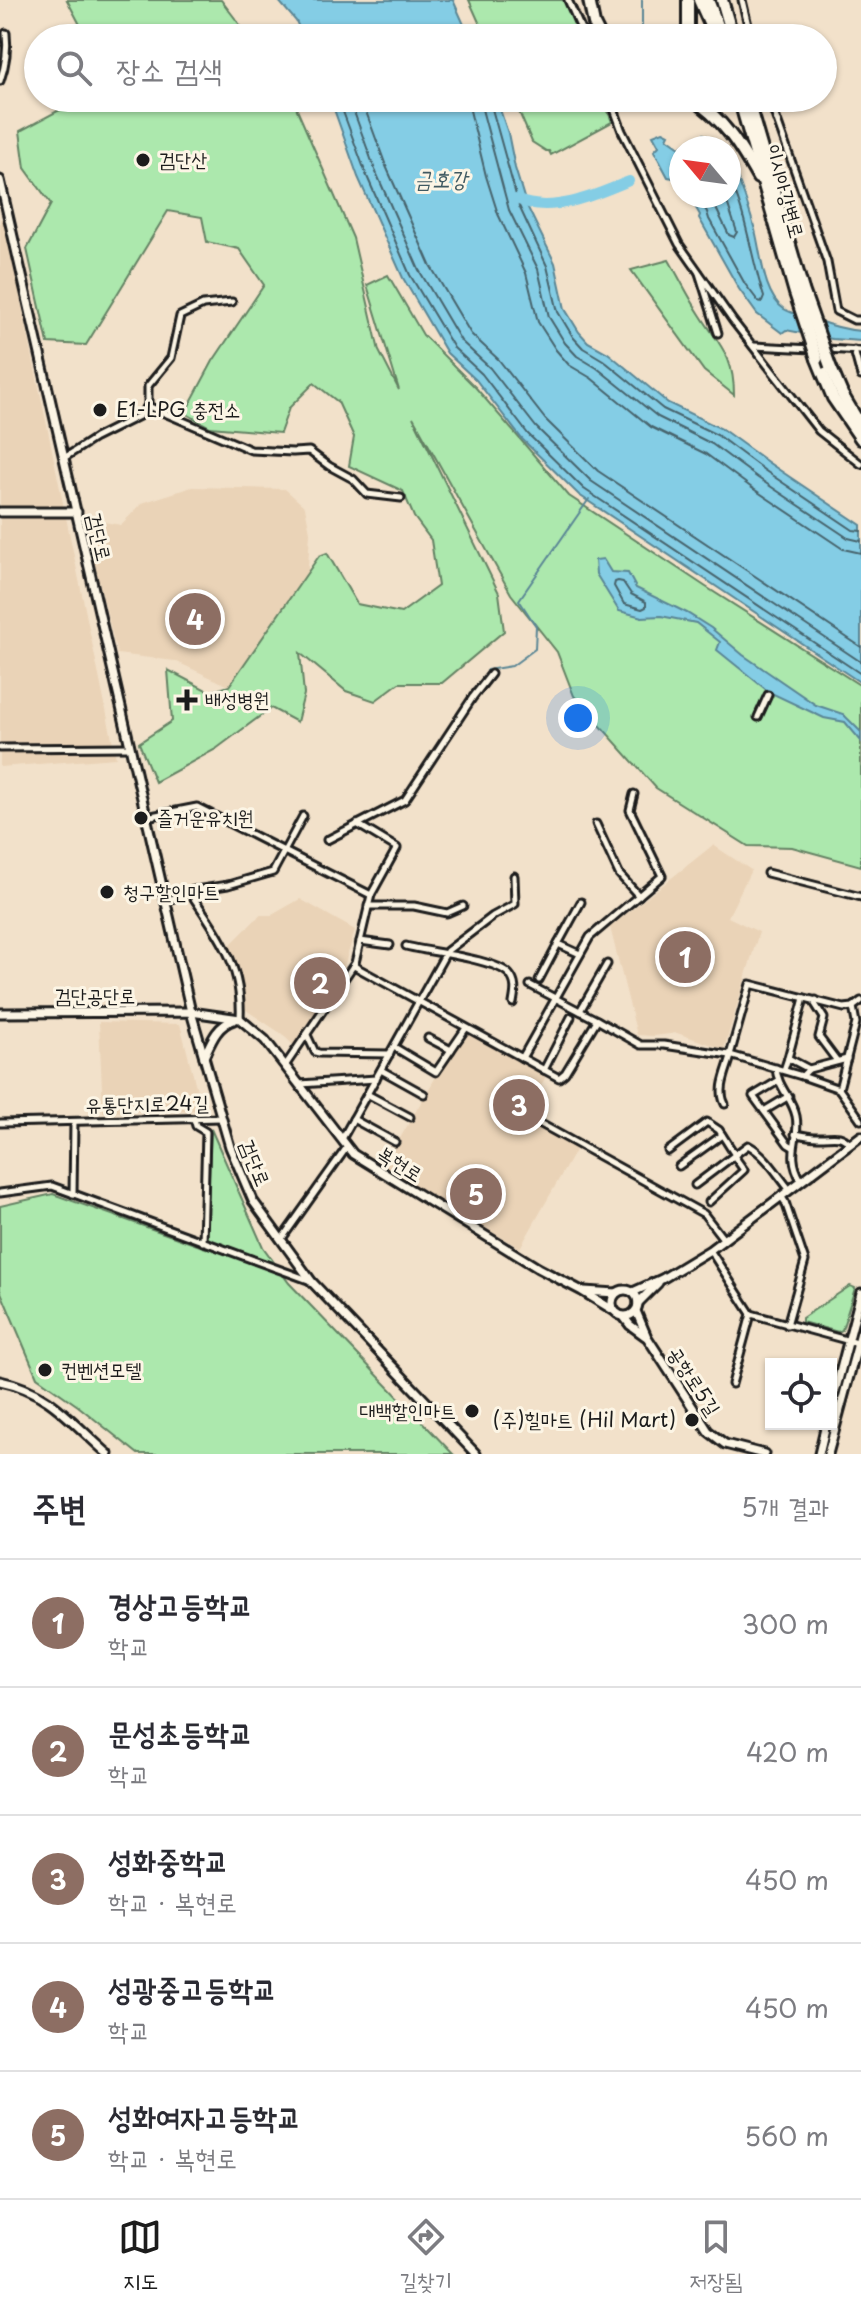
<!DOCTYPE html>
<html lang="ko">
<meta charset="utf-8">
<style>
:root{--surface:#fff;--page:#f2f2f3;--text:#2b2b33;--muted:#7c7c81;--line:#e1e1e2;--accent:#1c1c1c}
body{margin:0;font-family:"Playpen Sans","Poor Story",sans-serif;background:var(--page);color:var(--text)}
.controls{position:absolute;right:24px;bottom:24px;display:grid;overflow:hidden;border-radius:0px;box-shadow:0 2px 6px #0004}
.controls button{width:72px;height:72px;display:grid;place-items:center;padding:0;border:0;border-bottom:2px solid var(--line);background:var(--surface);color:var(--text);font:40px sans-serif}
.compass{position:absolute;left:669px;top:136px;width:72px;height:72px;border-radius:50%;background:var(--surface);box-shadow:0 2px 6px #0004;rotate:299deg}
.you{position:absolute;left:578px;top:718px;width:28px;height:28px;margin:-20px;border:6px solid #fff;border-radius:50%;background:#1a73e8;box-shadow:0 0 0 12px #1a73e833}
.badge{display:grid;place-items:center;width:52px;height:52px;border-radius:50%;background:var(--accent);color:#fff;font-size:26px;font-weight:700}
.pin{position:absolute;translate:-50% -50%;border:4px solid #fff;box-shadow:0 2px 8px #0006}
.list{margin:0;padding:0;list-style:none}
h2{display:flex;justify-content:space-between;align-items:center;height:104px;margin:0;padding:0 32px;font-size:34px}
h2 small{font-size:26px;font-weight:400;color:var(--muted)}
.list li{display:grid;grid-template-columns:52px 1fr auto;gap:24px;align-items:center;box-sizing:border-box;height:128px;padding:0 32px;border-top:2px solid var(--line)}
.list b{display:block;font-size:30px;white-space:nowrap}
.list p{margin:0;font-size:26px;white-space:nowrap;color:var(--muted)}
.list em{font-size:26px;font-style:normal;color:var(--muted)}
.icon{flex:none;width:44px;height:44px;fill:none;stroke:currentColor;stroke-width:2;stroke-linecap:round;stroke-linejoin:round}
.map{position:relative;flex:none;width:861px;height:1454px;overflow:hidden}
.search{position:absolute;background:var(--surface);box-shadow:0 2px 6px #0004;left:24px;right:24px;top:24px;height:88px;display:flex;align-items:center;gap:20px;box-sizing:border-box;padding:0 28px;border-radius:44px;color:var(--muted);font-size:30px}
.sheet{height:744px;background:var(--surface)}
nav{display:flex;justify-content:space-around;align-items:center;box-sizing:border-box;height:112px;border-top:2px solid var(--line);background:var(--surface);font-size:22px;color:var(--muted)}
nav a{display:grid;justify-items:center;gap:4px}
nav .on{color:var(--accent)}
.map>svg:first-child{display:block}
</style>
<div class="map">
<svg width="861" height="1454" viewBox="0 0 861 1454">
<rect width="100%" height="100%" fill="#f2e1ca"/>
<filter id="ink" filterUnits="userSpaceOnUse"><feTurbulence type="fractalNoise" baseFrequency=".0125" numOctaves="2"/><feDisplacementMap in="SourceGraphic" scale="16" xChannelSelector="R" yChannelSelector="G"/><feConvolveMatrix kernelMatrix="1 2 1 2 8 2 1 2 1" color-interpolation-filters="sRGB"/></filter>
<g filter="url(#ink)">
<g fill="#ead3b7">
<polygon points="0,219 4,219 116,758 0,767"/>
<polygon points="192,487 285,489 305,507 310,532 307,585 229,686 175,661 117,654 86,528 98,521 121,525 142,503"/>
<polygon points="713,845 751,870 728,917 759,932 724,1049 677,1033 654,1036 637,1035 610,927"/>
<polygon points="300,899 355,930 344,967 294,1046 282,1034 246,1010 242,1001 238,973 229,946 260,915 272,915"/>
<polygon points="99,1022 180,1024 202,1110 103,1112"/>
<polygon points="469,1031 546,1076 524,1118 576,1149 520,1248 382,1169 437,1075"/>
</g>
<g fill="#ace8ad" stroke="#648264" stroke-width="2">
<polygon points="67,0 221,0 250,38 87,38"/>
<polygon points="469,0 565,0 580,38 486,38"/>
<polygon points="82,98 292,98 353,238 379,351 399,390 367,285 388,275 423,335 476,388 569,496 706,587 861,686 861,866 792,847 748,846 656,788 574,696 557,652 511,594 413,417 499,593 504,631 442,683 399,683 375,701 346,691 300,653 304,694 297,722 271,708 216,749 155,782 139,743 172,721 168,670 210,692 229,686 319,556 327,553 357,604 401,613 438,586 431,540 414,517 403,491 349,466 354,437 338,402 314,383 289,408 280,433 210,427 185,413 213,361 264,285 239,249 207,242 202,217 168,211 86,345 48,343 27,249 51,204 25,168 20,131"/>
<polygon points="513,98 603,98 612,122 551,155 549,151 546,151 532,142"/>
<path d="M669 260C680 279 689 298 701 316 720 346 734 356 734 395L704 371 631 270Z"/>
<polygon points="211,1129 263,1247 289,1283 453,1454 138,1454 78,1406 37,1377 0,1290 0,1206 53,1194 206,1248"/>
<polygon points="850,1286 855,1288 842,1330 838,1332 802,1322 802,1318"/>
</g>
<g fill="#84cde5" stroke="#5a8695" stroke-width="2">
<polygon points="278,0 453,0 470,38 304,38 296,21"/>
<polygon points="330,98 496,98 508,133 515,168 526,204 555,263 565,309 579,332 588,342 608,353 668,403 722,429 769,463 861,525 861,683 579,495 522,439 476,380 447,353 403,278 358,177"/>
<polygon points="663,131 669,134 667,138 680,147 697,137 702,137 704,134 717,142 721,148 681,148 681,183 679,179 668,177 654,151 659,146 653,135"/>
<path d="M729 161C741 182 748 206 755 230 761 252 763 295 784 309 792 314 804 316 813 319 829 325 844 330 861 331V341L832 339 786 330 782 333 757 314 739 289 699 218 700 215 689 196H729Z"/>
<polygon points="603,559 611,572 628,573 636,588 687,613 711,628 743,655 816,705 843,714 861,732 861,741 845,722 824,718 769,692 717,650 720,642 696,623 661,616 642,617 619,611 596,574 595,560"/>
</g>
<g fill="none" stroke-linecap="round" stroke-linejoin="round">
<g stroke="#46636c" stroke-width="2">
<polyline points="338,98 366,174 410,275 454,348 482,374 528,434 584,489 861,674"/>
<polyline points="349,98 375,170 419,270 461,341 490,368 536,427 591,481 861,662"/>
<polyline points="361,98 386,166 430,265 471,334 499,360 545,419 598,471 861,647"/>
<polyline points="467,98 486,176 498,214 526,273 538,322 556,350 569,365 591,378 651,427 706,454 752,488 843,549 861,553"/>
<polyline points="479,98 509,210 538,269 549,317 565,343 577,356 597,368 658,417 712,444 758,478 848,538 861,541"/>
<polyline points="489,98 519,206 547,266 558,312 573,337 583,348 603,360 663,409 717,435 764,470 853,530 861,531"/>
<path d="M698 196 707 212 709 219 745 284 758 301 762 302 764 297C751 258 747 215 729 178"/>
<polyline points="710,196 729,235 734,237 737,232 725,196"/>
<polygon points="618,581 623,582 631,594 646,602 646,607 642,609 624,604 614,586 615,582"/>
</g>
<g stroke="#5a8695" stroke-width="2">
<polyline points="642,38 642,0"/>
<polyline points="487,670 512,666 535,649 536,626 519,600 589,499"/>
</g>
<path stroke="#84cde5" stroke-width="10" d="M516 199C551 215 596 195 629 181"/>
<g stroke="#1c1c1c" stroke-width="11">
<g id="street">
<polyline points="568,0 585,38"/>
<polyline points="742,0 751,38"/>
<path d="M0 81C6 64 8 50 6 33"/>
<polyline points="610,98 622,131 679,244 733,321 819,431 861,464"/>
<polyline points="769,98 827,262 836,311 854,320 861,320"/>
<polyline points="699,273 718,333"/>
<polyline points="754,346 812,349"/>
<polyline points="826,349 861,351"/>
<polyline points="854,350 861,376"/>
<polyline points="148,406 148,386 171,358 180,316 203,305 232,302"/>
<polyline points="64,458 95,438 139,416 148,406 251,450 293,452 309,451 329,466 353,479 367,494 401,498"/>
<polyline points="758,717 768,695"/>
<polyline points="0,748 130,747"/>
<polyline points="146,817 197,807 371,895"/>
<polyline points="596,824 619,874 639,896"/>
<polyline points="327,840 405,800 473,697 491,674"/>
<polyline points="767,873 861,897"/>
<path d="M189 891C218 934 243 965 240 1019"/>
<polyline points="167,901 189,891 228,885 273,872 303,816"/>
<polyline points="368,906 414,906 447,913 463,906"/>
<polyline points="360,941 390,945"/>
<polyline points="558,944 581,902"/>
<path d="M406 946C428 952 496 959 509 974 517 983 515 992 513 1003"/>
<polyline points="354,966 559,1078 565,1073 597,1020 641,1045 664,1045 730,1055 802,1076 839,1089 861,1120"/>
<polyline points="539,980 558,944 580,954"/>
<polyline points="530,985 597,1020"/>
<polyline points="816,1000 815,1004 824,1018 819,1037 837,1061"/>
<polyline points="580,1011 607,964"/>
<polyline points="307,1035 315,1052 319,1053 390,1054"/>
<polyline points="428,1038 451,1050"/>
<polyline points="394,1047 436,1072 466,1028"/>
<polyline points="730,1055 750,984 844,1008 853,1007 861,1001"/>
<polyline points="522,1058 590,937 662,876 630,810 634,794"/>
<polyline points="788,1058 804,998"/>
<polyline points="285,1066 355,963 371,895 397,848 357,824"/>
<path d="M776 1068C777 1086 792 1098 796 1116 801 1138 785 1153 801 1180"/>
<polyline points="381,1070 424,1094"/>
<polyline points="544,1070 571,1017"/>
<polyline points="784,1070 788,1058 809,1069"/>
<polyline points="802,1076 809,1069 847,1059"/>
<polyline points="778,1081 753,1096 788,1144 793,1147"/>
<polyline points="300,1084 376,1079"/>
<polyline points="839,1089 856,1023 853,1007"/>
<polyline points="367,1094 410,1117"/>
<path d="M725 1104C717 1090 727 1071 731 1056"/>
<polyline points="764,1111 789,1096"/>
<polyline points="194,1119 196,1126 206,1132 203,1242"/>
<polyline points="353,1119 395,1142"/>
<polyline points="0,1123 222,1118"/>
<polyline points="541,1124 704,1214 724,1240"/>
<path d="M795 1134C803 1135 810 1137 817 1137 831 1138 839 1132 850 1144"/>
<polyline points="342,1139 447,951 493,916 515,904 514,876"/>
<polyline points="668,1151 707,1122 719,1130 735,1155"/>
<polyline points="679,1166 722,1135"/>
<path d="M695 1185 748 1145C766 1155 776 1173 789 1189"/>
<polyline points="0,1193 52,1186 311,1281"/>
<polyline points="73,1194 74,1122"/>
<polyline points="781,1196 785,1202 805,1261 787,1325"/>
<polyline points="709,1202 744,1170 734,1156"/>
<polyline points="281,1240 347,1147"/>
<polyline points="710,1250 751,1314 861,1344"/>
<polyline points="732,1384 751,1314"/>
</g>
</g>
<g stroke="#1c1c1c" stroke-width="13">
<g id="secondary">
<polyline points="0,180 191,1012 230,1147 253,1201 312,1282 476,1454"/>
<polyline points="0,512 77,512"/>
<polyline points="0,1013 191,1012 240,1019 265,1040 353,1154 538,1268 582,1291 613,1310"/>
<path d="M204 1057C211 1042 217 1025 234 1020"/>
<circle cx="625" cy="1303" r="13"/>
<polyline points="584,1291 616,1293"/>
<polyline points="633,1292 662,1279 710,1250 861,1136"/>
<polyline points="638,1303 658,1283"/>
<polyline points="636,1311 647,1337 708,1431 725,1444 764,1454"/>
<polyline points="624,1317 630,1325 645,1336"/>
<path d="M0 1381C50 1391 71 1422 108 1454"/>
<polyline points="831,1407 861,1293"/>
<polyline points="819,1454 826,1424"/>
<polyline points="828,1454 861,1332"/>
</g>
</g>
<g stroke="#1c1c1c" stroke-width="16">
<g id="highway">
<polyline points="589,0 594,24 601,38"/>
<polyline points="699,0 716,38"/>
<polyline points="708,0 723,38"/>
<polyline points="722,0 733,38"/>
<polyline points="685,38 688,27 688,0"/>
<path d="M691 98C723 118 740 146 758 178"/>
<polyline points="739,98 795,293"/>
<polyline points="747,98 803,290"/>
<polyline points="817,359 833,398 861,439"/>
<polyline points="830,366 842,394 861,426"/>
</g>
</g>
<use href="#street" stroke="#fcf5e5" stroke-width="5"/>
<use href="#secondary" stroke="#fcf5e5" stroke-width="7"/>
<use href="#highway" stroke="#fcf5e5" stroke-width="10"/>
<g stroke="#1c1c1c" stroke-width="16" stroke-linecap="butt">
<g id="highway-bridge">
<polyline points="803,290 830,366"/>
<polyline points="795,293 817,359"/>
</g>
</g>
<use href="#highway-bridge" stroke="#fcf5e5" stroke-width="10"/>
</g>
</g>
<g fill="#1c1c1c" stroke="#fcf5e5" stroke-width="3">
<circle cx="143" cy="160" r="8"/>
<circle cx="100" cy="410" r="8"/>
<path d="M183 688h8v8h8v8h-8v8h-8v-8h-8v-8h8z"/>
<circle cx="141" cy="818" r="8"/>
<circle cx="107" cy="892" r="8"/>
<circle cx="45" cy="1370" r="8"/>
<circle cx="472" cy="1411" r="8"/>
<circle cx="692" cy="1420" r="8"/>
</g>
<g text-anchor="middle" stroke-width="6" stroke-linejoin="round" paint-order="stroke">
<g font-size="20" fill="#1c1c1c" stroke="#fcf5e5" text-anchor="start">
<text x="159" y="167">검단산</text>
<text x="116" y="417">E1-LPG 충전소</text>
<text x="205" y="707">배성병원</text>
<text x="157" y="825">즐거운유치원</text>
<text x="123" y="899">청구할인마트</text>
<text x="61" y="1377">컨벤션모텔</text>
<text x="456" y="1418" text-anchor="end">대백할인마트</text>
<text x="676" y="1427" text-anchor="end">(주)힐마트 (Hil Mart)</text>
</g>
<g font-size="20" fill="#1c1c1c" stroke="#fcf5e5">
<text transform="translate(785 191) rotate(75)" y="7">이시아강변로</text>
<text transform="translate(99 537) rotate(77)" y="7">검단로</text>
<text x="95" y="1003">검단공단로</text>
<text transform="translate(147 1104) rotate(-1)" y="7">유통단지로24길</text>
<text transform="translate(255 1163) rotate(68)" y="7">검단로</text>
<text transform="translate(400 1164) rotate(32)" y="7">복현로</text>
<text transform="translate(694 1381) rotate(57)" y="7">공항로5길</text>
</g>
<g font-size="22" font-style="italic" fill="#405a62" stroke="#fcf5e5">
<text x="441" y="187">금호강</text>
</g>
</g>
</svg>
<div class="controls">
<button><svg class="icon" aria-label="locate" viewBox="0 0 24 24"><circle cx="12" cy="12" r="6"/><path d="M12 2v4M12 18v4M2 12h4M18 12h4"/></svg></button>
</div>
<svg class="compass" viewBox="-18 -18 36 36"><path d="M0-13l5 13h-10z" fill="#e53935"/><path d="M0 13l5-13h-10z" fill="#7c7c81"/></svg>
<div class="you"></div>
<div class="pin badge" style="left:685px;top:957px;background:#8d6e63">1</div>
<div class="pin badge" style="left:320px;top:983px;background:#8d6e63">2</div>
<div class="pin badge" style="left:519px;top:1105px;background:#8d6e63">3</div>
<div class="pin badge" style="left:195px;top:619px;background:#8d6e63">4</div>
<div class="pin badge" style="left:476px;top:1194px;background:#8d6e63">5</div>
<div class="search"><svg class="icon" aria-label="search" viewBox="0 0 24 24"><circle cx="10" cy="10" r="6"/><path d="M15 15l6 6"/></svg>장소 검색</div>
</div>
<section class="sheet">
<h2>주변<small>5개 결과</small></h2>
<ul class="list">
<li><span class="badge" style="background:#8d6e63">1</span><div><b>경상고등학교</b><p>학교</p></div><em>300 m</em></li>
<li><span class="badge" style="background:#8d6e63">2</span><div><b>문성초등학교</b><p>학교</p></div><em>420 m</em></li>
<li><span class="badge" style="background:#8d6e63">3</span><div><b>성화중학교</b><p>학교 · 복현로</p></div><em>450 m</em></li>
<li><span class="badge" style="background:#8d6e63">4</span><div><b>성광중고등학교</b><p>학교</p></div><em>450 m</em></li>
<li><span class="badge" style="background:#8d6e63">5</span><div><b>성화여자고등학교</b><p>학교 · 복현로</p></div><em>560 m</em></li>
</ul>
</section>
<nav>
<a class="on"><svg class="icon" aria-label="map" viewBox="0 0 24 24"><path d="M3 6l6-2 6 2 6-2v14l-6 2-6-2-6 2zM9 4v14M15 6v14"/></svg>지도</a>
<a><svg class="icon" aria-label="directions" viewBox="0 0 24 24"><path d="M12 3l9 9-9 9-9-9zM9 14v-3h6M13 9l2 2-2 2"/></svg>길찾기</a>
<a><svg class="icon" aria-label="saved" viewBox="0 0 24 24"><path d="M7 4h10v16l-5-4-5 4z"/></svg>저장됨</a>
</nav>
